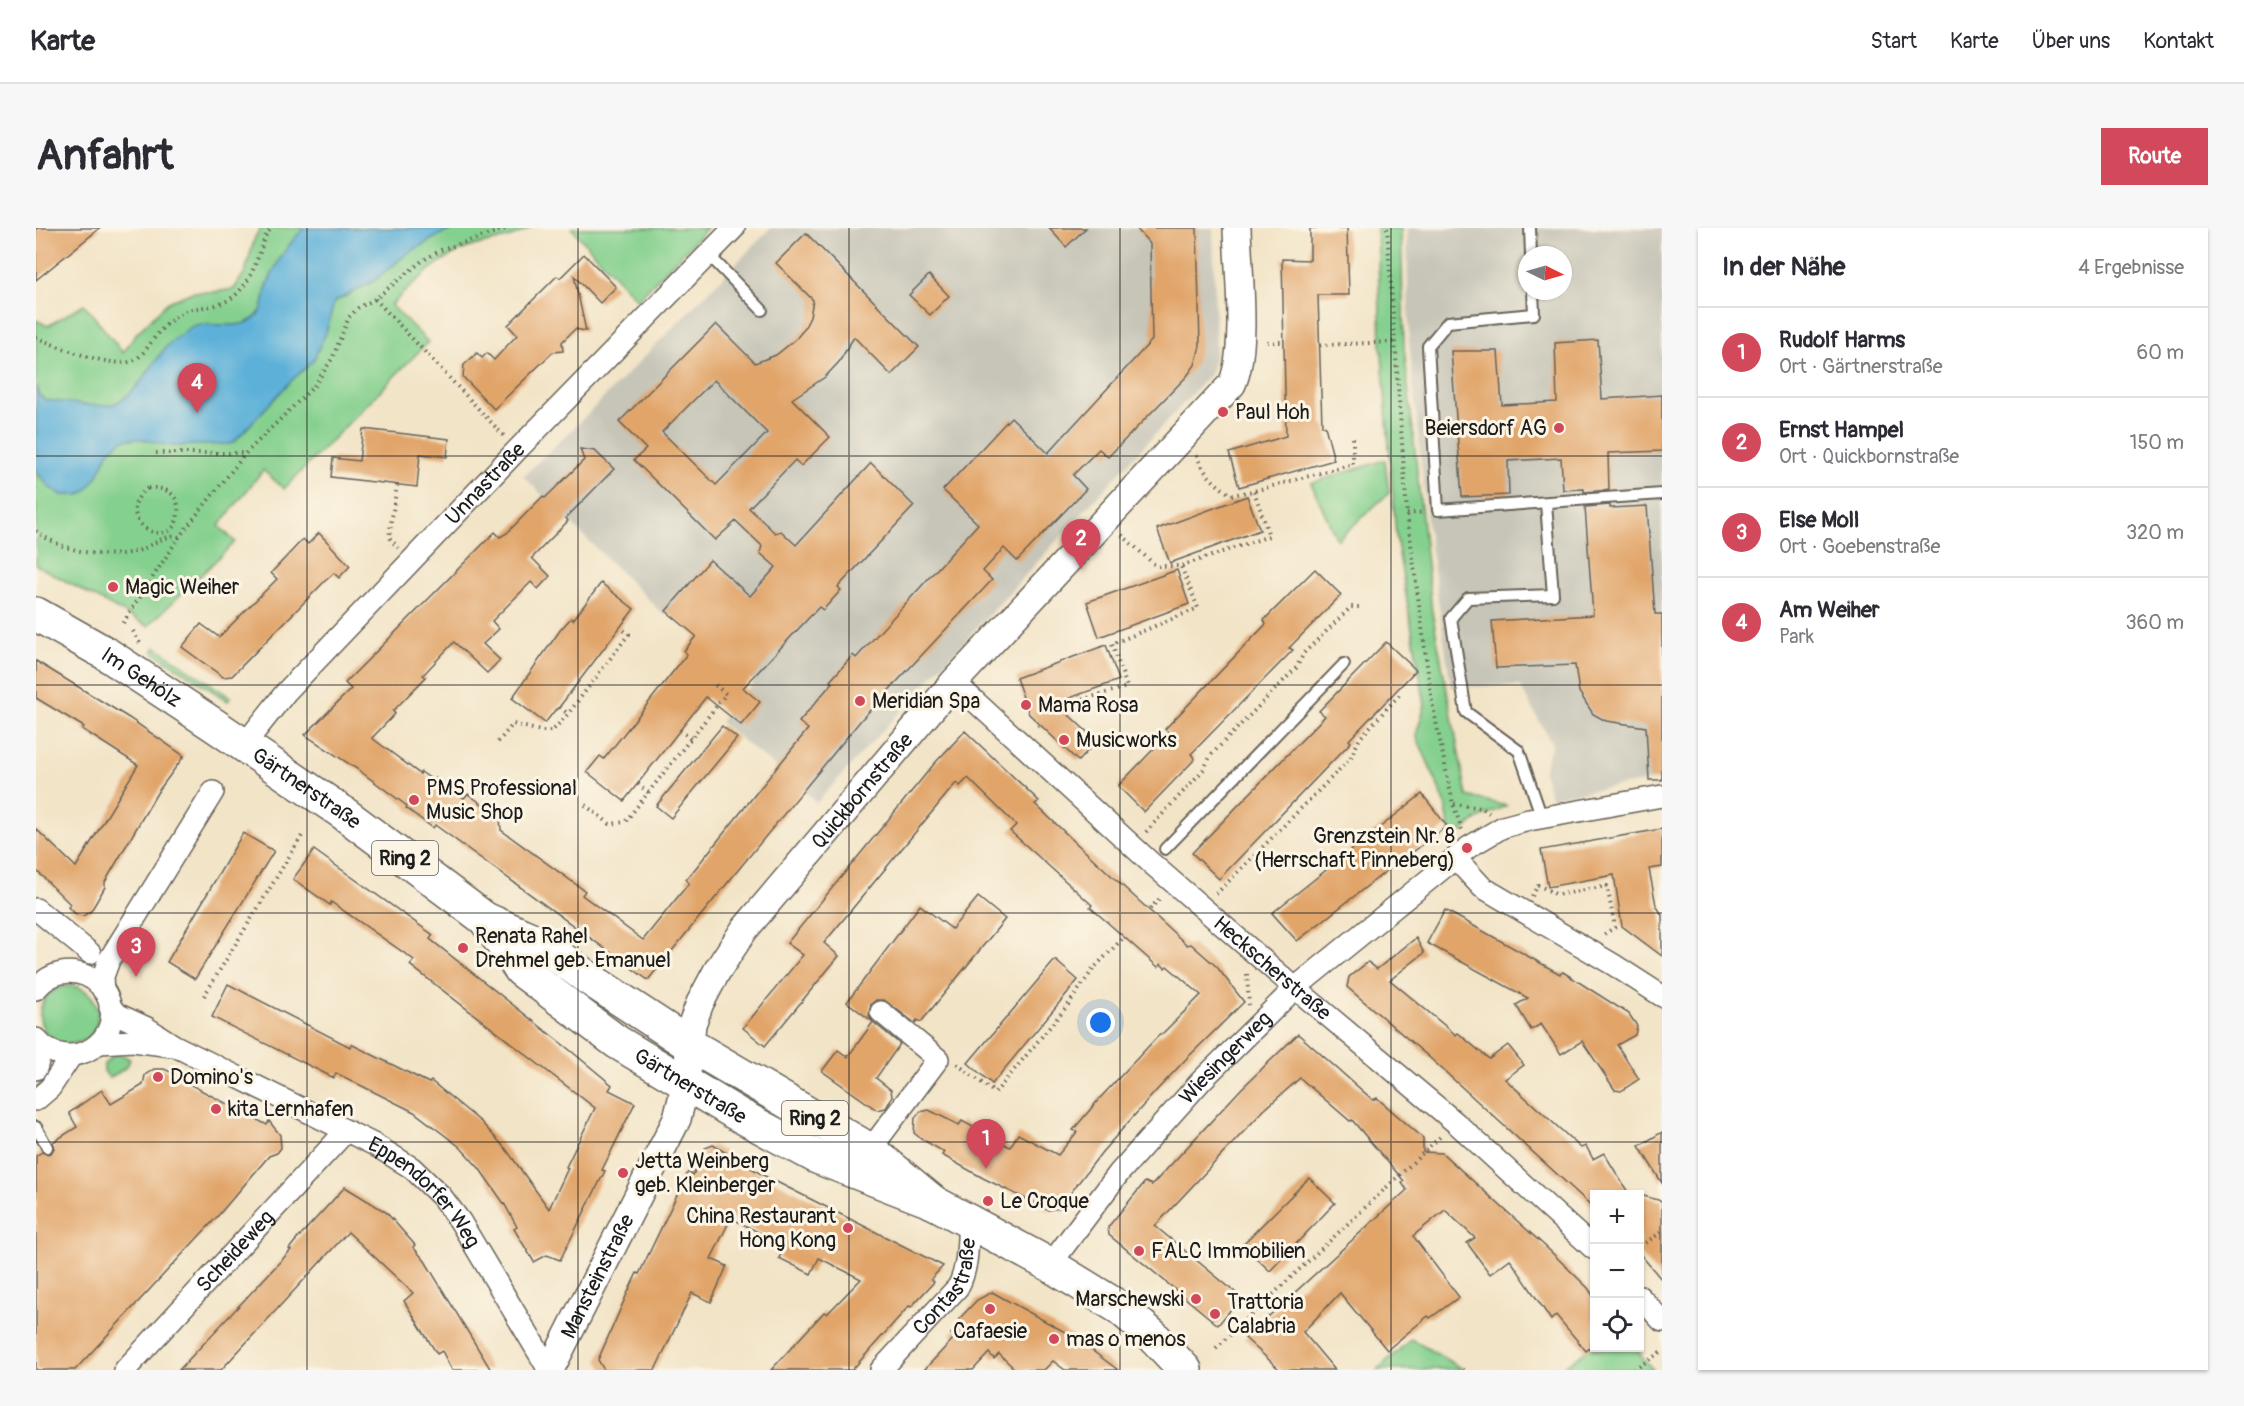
<!DOCTYPE html>
<html lang="de">
<meta charset="utf-8">
<style>
:root{--surface:#fff;--page:#f7f7f7;--text:#2b2b33;--muted:#7c7c81;--line:#e1e1e2;--accent:#d1495b}
body{margin:0;font-family:Pangolin,sans-serif;background:var(--page);color:var(--text)}
.controls{position:absolute;right:18px;bottom:18px;display:grid;overflow:hidden;border-radius:0px;box-shadow:0 2px 4px #0004}
.controls button{width:54px;height:54px;display:grid;place-items:center;padding:0;border:0;border-bottom:2px solid var(--line);background:var(--surface);color:var(--text);font:30px sans-serif}
.compass{position:absolute;left:1482px;top:18px;width:54px;height:54px;border-radius:50%;background:var(--surface);box-shadow:0 2px 4px #0004;rotate:95deg}
.you{position:absolute;left:1065px;top:795px;width:21px;height:21px;margin:-15px;border:4px solid #fff;border-radius:50%;background:#1a73e8;box-shadow:0 0 0 9px #1a73e833}
.badge{display:grid;place-items:center;width:39px;height:39px;border-radius:50%;background:var(--accent);color:#fff;font-size:20px;font-weight:700}
.pin{position:absolute;translate:-50% -50px;filter:drop-shadow(0 2px 3px #0008)}
.pin::after{content:'';position:absolute;top:32px;width:21px;height:18px;background:inherit;clip-path:polygon(0 0,100% 0,50% 100%)}
.list{margin:0;padding:0;list-style:none}
h2{display:flex;justify-content:space-between;align-items:center;height:78px;margin:0;padding:0 24px;font-size:26px}
h2 small{font-size:20px;font-weight:400;color:var(--muted)}
.list li{display:grid;grid-template-columns:39px 1fr auto;gap:18px;align-items:center;box-sizing:border-box;height:90px;padding:0 24px;border-top:2px solid var(--line)}
.list b{display:block;font-size:22px;white-space:nowrap}
.list p{margin:0;font-size:20px;white-space:nowrap;color:var(--muted)}
.list em{font-size:20px;font-style:normal;color:var(--muted)}
.icon{flex:none;width:33px;height:33px;fill:none;stroke:currentColor;stroke-width:2;stroke-linecap:round;stroke-linejoin:round}
.map{position:relative;flex:none;width:1626px;height:1142px;overflow:hidden;border-radius:0px}
header{display:flex;align-items:center;gap:36px;box-sizing:border-box;height:84px;padding:0 30px;background:var(--surface);border-bottom:2px solid var(--line)}
header strong{font-size:28px}
nav{display:flex;gap:33px;margin-inline-start:auto;font-size:21px}
.intro{display:flex;align-items:center;justify-content:space-between;box-sizing:border-box;height:144px;padding:0 36px}
h1{margin:0;font-size:42px}
.button{padding:15px 27px;border-radius:0px;background:var(--accent);color:#fff;font-size:21px;font-weight:700}
main{display:flex;gap:36px;padding:0 36px}
aside{flex:1;background:var(--surface);border-radius:0px;box-shadow:0 2px 4px #0004}
.map>svg:first-child{display:block}
</style>
<header>
<strong>Karte</strong>
<nav><a>Start</a><a>Karte</a><a>Über uns</a><a>Kontakt</a></nav>
</header>
<div class="intro"><h1>Anfahrt</h1><a class="button">Route</a></div>
<main>
<div class="map">
<svg width="1626" height="1142" viewBox="0 0 1626 1142">
<rect width="100%" height="100%" fill="#fcf5e5"/>
<filter id="ink" filterUnits="userSpaceOnUse"><feTurbulence type="fractalNoise" baseFrequency=".0167" numOctaves="2"/><feDisplacementMap in="SourceGraphic" scale="12" xChannelSelector="R" yChannelSelector="G"/><feConvolveMatrix kernelMatrix="1 2 1 2 8 2 1 2 1" color-interpolation-filters="sRGB"/></filter>
<filter id="wash" filterUnits="userSpaceOnUse"><feTurbulence type="fractalNoise" baseFrequency=".008" numOctaves="4" result="noise"/><feDisplacementMap in="SourceGraphic" scale="24" xChannelSelector="R" yChannelSelector="G"/><feGaussianBlur stdDeviation="1.35" result="paint"/><feColorMatrix in="noise" values="0 0 0 0 0 0 0 0 0 0 0 0 0 0 0 0 0 1.4 0 .05"/><feComposite in="paint" operator="in"/></filter>
<g filter="url(#wash)">
<rect width="100%" height="100%" fill="#f2e4c7"/>
<g fill="#c6c5b8" fill-rule="evenodd">
<polygon points="735,0 1177,0 1180,123 1175,145 780,575 768,562 684,494 718,454 631,384 628,387 487,248 537,201"/>
<path d="M1371 0H1626V551L1515 569 1507 544 1516 516 1484 458 1415 459 1391 294 1373 113ZM1491 27H1527V63H1491Z"/>
</g>
<g fill="#84d08e" stroke="#507655" stroke-width="1.5">
<path d="M225 0H494C476 12 457 12 437 18 401 30 382 52 355 77L392 114 248 261 227 242 183 298 199 314 112 398 0 337V92L12 98 48 76 87 125 100 106 132 74 157 64H178L198 61 209 44 219 9Z"/>
<polygon points="535,0 671,0 601,72"/>
<polygon points="1341,0 1365,0 1368,119 1396,384 1431,568 1470,578 1440,592 1416,612 1408,572 1380,507 1389,477 1360,309 1345,115"/>
<polygon points="1349,232 1353,265 1301,312 1275,255"/>
<polygon points="120,419 194,469 192,473 117,424"/>
<circle cx="33" cy="787" r="29"/>
<path d="M79 826 86 827 94 831C92 841 81 845 73 850L68 843V836Z"/>
<polygon points="1375,1111 1427,1141 1341,1142"/>
<polygon points="1558,1117 1558,1120 1599,1120 1617,1142 1523,1142"/>
</g>
<path fill="#5db1d9" stroke="#3c667a" stroke-width="1.5" d="M268 0H422L407 5 372 25 338 53 298 74 290 105 277 133 254 154 198 214 193 216 136 218 105 211H91L85 213 72 225 61 249 50 263 43 267H26L14 260 0 243V156L3 166 9 172C27 173 61 181 77 176 101 167 114 138 130 119 136 112 146 105 155 99 169 90 208 108 224 84 229 77 228 66 231 58 239 36 252 16 268 0Z"/>
<g id="blocks">
<g fill="#e1a56a" fill-rule="evenodd">
<polygon points="0,0 64,0 0,52"/>
<polygon points="1013,0 1050,0 1030,19"/>
<polygon points="1100,0 1161,0 1164,118 1159,137 1151,148 1072,229 1063,221 1037,247 1050,261 981,333 968,320 947,343 956,352 825,492 612,752 399,597 397,600 370,580 371,578 321,541 269,507 315,461 309,455 440,323 459,304 464,309 471,305 507,268 509,270 548,232 544,221 559,223 578,241 530,290 532,293 496,330 514,348 502,361 495,354 456,393 463,401 447,416 464,432 451,445 418,414 387,447 390,449 357,483 359,486 336,510 384,546 385,544 398,553 400,550 428,570 432,566 464,589 465,602 549,663 546,667 607,712 653,655 650,652 772,501 763,494 796,455 794,453 817,427 820,430 942,296 907,262 975,189 1012,225 1116,112 1114,16"/>
<polygon points="1274,0 1311,0 1313,67 1282,67 1286,198 1289,198 1298,232 1203,259 1193,225 1250,208 1246,31 1274,32"/>
<path d="M770 5 883 119 855 147 818 109 803 134 789 149 756 171 794 209 765 238 759 232 713 280 739 305 745 303 760 317 835 235 878 278 802 359 805 362 787 382 783 379 707 460 724 474 705 497 670 469 588 573 551 544 564 528 568 531 651 426 648 423 660 408 630 383 674 332 714 368 740 339 724 325 726 318 700 293 679 312 598 232 610 221 583 194 680 96 719 135 740 127 760 111 768 101 774 89 777 72 740 35ZM678 152 731 205 680 257 626 204Z"/>
<polygon points="548,26 580,59 564,75 538,48 550,103 539,101 526,114 527,123 517,124 458,181 427,149 428,137 441,125 446,130 451,125 458,132 481,107 472,97 521,48 524,50"/>
<polygon points="893,47 913,68 894,87 873,67"/>
<polygon points="1562,112 1566,171 1626,167 1626,223 1572,225 1573,262 1548,264 1548,261 1527,262 1525,230 1472,233 1473,267 1426,269 1415,123 1462,123 1466,177 1521,174 1519,115"/>
<polygon points="327,201 413,211 411,229 384,226 381,259 295,249 297,230 323,233"/>
<polygon points="1211,268 1224,302 1134,335 1121,301"/>
<polygon points="1574,277 1574,280 1611,278 1619,386 1626,386 1626,552 1613,552 1610,499 1570,493 1557,486 1543,464 1539,437 1460,440 1456,393 1557,387 1549,279"/>
<polygon points="283,305 314,338 303,350 298,345 289,353 196,448 187,449 146,419 165,396 183,409 241,351 235,345 267,311 272,316"/>
<polygon points="1279,341 1305,367 1253,420 1257,422 1155,526 1159,531 1108,584 1082,558 1133,505 1129,501 1230,396 1228,392"/>
<polygon points="1141,342 1153,376 1063,409 1051,374"/>
<polygon points="565,355 598,381 521,482 520,481 509,495 476,470 525,401 535,390 537,392"/>
<polygon points="1350,414 1380,442 1313,512 1315,514 1183,651 1156,625 1289,488 1283,483"/>
<polygon points="1070,417 1083,452 1020,475 1061,513 1042,533 993,486 980,450"/>
<polygon points="0,433 93,490 148,528 121,565 69,654 69,659 55,683 47,688 41,687 32,679 34,676 0,642 0,601 40,639 102,537 46,501 48,499 0,470"/>
<polygon points="686,498 701,510 635,590 620,578"/>
<polygon points="929,503 1003,573 999,576 1041,616 1151,717 1155,716 1181,739 1208,774 1150,831 1120,863 1066,924 1023,980 1012,982 947,950 906,927 908,924 884,910 878,905 879,890 884,884 893,882 923,897 926,893 974,919 982,906 1022,927 1041,904 1037,902 1064,870 1124,806 1125,807 1165,767 1131,738 1129,740 1125,736 1122,739 1054,679 1056,677 974,603 980,597 932,550 924,558 920,555 788,715 803,728 729,818 707,800 767,727 751,715 898,536"/>
<polygon points="1386,566 1411,598 1377,624 1376,623 1261,713 1236,685"/>
<polygon points="1626,601 1626,639 1613,641 1620,677 1626,687 1626,728 1586,698 1578,647 1512,659 1505,622"/>
<polygon points="207,605 238,623 159,751 131,734"/>
<polygon points="278,622 397,707 394,711 535,823 576,857 573,862 599,875 566,942 569,943 524,1032 511,1027 498,1034 478,1001 481,999 469,977 443,940 424,919 378,884 300,845 298,850 176,789 192,756 314,819 315,816 393,855 395,853 445,894 470,921 513,981 532,940 530,939 559,880 374,737 378,732 295,674 294,677 257,651"/>
<polygon points="942,669 969,691 885,794 881,792 879,795 848,772 840,772 835,776 833,788 837,794 811,774 884,677 916,701"/>
<polygon points="1409,682 1524,746 1527,744 1593,786 1601,798 1599,807 1581,817 1603,851 1585,863 1579,862 1546,813 1525,826 1505,796 1495,802 1480,777 1492,770 1391,715"/>
<polygon points="1380,710 1388,725 1354,752 1420,807 1422,805 1453,831 1472,817 1488,837 1469,851 1545,920 1550,918 1557,931 1568,925 1593,966 1558,966 1558,980 1394,830 1311,759 1313,749 1332,734 1341,741"/>
<polygon points="1019,732 1042,752 956,856 932,835"/>
<polygon points="837,794 864,816 840,850 855,862 856,869 850,880 841,882 786,843 802,822 812,829"/>
<polygon points="1262,806 1337,872 1341,870 1387,910 1387,924 1406,925 1510,1019 1552,1060 1558,1069 1558,1117 1550,1123 1520,1087 1515,1092 1474,1031 1454,1046 1431,1015 1439,1010 1409,982 1377,1008 1423,1069 1394,1090 1392,1088 1351,1122 1304,1065 1267,1104 1299,1142 1244,1142 1209,1110 1371,962 1366,955 1368,953 1316,892 1314,893 1264,850 1228,882 1119,998 1205,1069 1182,1097 1073,1007 1072,999 1109,954 1116,957 1206,860"/>
<polygon points="118,841 128,841 137,845 136,847 231,897 233,893 244,907 245,920 241,925 233,928 180,990 39,1142 0,1142 0,928 6,924 10,926 15,925 18,920 17,914 41,899 33,885 66,862 75,876 107,857 109,847"/>
<polygon points="1626,904 1626,955 1603,918"/>
<polygon points="677,917 727,947 907,1038 895,1051 898,1054 875,1079 873,1078 816,1142 735,1142 788,1084 791,1086 825,1051 783,1030 775,1046 743,1030 749,1018 695,990 675,1031 691,1038 675,1074 656,1065 619,1142 568,1142 562,1132 591,1066 601,1045 603,1046 652,944 657,947 669,920"/>
<polygon points="1273,950 1299,975 1234,1043 1206,1017"/>
<polygon points="309,959 350,984 379,1017 377,1019 389,1033 455,1142 416,1142 406,1123 401,1126 368,1073 377,1065 312,1004 185,1142 143,1142 255,1022 253,1021 261,1011"/>
<polygon points="1604,967 1626,973 1626,1052 1604,1026"/>
<polygon points="956,1064 1038,1109 1082,1142 1029,1142 1017,1133 1008,1142 980,1142 963,1126 958,1131 953,1125 937,1142 888,1142 919,1109 915,1106 926,1094 923,1091 941,1072"/>
</g>
</g>
</g>
<g filter="url(#ink)">
<use href="#blocks" fill-opacity="0" stroke="#676258" stroke-width="1.5"/>
<g fill="none" stroke-linecap="round" stroke-linejoin="round">
<g stroke="#676258" stroke-width="14">
<g id="service">
<polyline points="1494,0 1495,27"/>
<polyline points="672,26 726,82"/>
<polyline points="1497,63 1498,86 1412,94 1392,118 1402,282 1626,266"/>
<polyline points="1506,590 1483,523 1430,484 1415,390 1432,370 1517,367 1510,275"/>
<polyline points="1129,621 1308,436"/>
<polyline points="0,899 11,919"/>
</g>
</g>
<g stroke="#676258" stroke-width="24">
<g id="minor">
<path id="s1" d="M918 454 1115 635 1259 760 1420 895 1558 1021"/>
<path id="s2" d="M208 517 250 464 481 222 698 0"/>
<polyline points="1420,631 1446,659 1578,737 1626,768"/>
<polyline points="0,681 54,725"/>
<path d="M0 761C10 749 24 742 41 745 53 747 64 755 70 766 94 811 33 850 0 811"/>
<polyline points="67,762 66,751 73,732 177,564"/>
<path id="s3" d="M74 780 83 787 111 800 139 818 339 917 376 940 405 968 424 993 513 1142"/>
<polyline points="63,815 97,813 136,818"/>
<polyline points="0,841 4,826 2,813"/>
<polyline points="0,872 14,860 35,828"/>
<polyline points="834,922 902,831 845,784"/>
<path id="s4" d="M1014 1037 1083 945 1165 853 1259 760 1433 619 1467 599 1493 592 1626 568"/>
<polyline points="1604,1069 1626,1093"/>
<path id="s5" d="M89 1142 310 903"/>
<path id="s6" d="M845 1142 922 1059C933 1039 931 1015 933 993"/>
</g>
</g>
<g stroke="#676258" stroke-width="30">
<g id="tertiary">
<path id="s7" d="M514 1142 641 891 650 855 656 796 664 775 681 743 708 702 918 454 1196 156C1212 121 1202 41 1201 0"/>
</g>
</g>
<g stroke="#676258" stroke-width="36">
<g id="primary">
<path id="s8" d="M0 386 69 425 178 497 306 584 449 691 502 714 552 750 654 817 834 922 897 974"/>
<path id="s9" d="M449 691 485 742 581 814 701 886 781 929 897 974 1014 1037 1084 1080 1117 1108 1149 1142"/>
</g>
</g>
<g stroke="#676258" stroke-width="4" stroke-dasharray="1.5 4.5" stroke-linecap="butt">
<polyline points="1351,0 1371,286 1396,474 1417,576 1426,602"/>
<polyline points="339,71 468,208"/>
<path d="M0 109C19 118 76 141 96 133 108 129 115 112 124 103 129 98 135 92 141 88 152 80 163 80 175 78 212 72 219 36 230 7L235 0"/>
<polyline points="1231,114 1247,114"/>
<polyline points="1284,117 1358,114"/>
<polyline points="120,225 210,225"/>
<path d="M1161 227C1167 246 1179 255 1195 267L1218 263 1317 236V208"/>
<polyline points="361,257 353,309 362,320"/>
<path d="M112 260C129 259 144 265 142 285 138 330 71 290 112 260Z"/>
<polyline points="1371,286 1389,284"/>
<path d="M0 303C24 323 74 333 104 322 119 316 127 307 143 309L210 225 278 158 296 131 313 89 322 80 339 71 386 33 405 22 472 0"/>
<polyline points="1086,307 1120,338 1145,338 1233,308 1218,263"/>
<polyline points="87,395 143,309"/>
<polyline points="97,403 105,417"/>
<polyline points="1023,478 1091,459 1076,416 1162,380 1145,338"/>
<polyline points="524,479 532,486"/>
<polyline points="1002,499 1004,497"/>
<polyline points="644,502 655,511"/>
<polyline points="462,514 477,496 505,503 516,503 532,486 593,406 586,401"/>
<polyline points="602,556 613,565"/>
<polyline points="1418,576 1446,580 1453,585"/>
<polyline points="549,577 574,596 589,594 690,466 679,457"/>
<polyline points="1110,604 1168,541 1175,527 1260,440 1268,425 1315,379 1327,379"/>
<polyline points="1180,666 1314,531 1324,510 1365,465"/>
<polyline points="1496,668 1502,657 1521,667 1571,658 1579,699 1567,707"/>
<polyline points="1114,681 1125,669"/>
<polyline points="1211,746 1213,777"/>
<polyline points="168,768 267,606"/>
<polyline points="921,836 959,865 1032,777 1058,740 1089,708"/>
<polyline points="1604,1018 1626,1004"/>
<polyline points="1180,1120 1405,908"/>
<polyline points="1427,1142 1428,1142"/>
<polyline points="1598,1142 1626,1123"/>
</g>
<use href="#service" stroke="#fff" stroke-width="10"/>
<use href="#minor" stroke="#fff" stroke-width="21"/>
<use href="#tertiary" stroke="#fff" stroke-width="27"/>
<use href="#primary" stroke="#fff" stroke-width="33"/>
</g>
</g>
<path fill="none" stroke="#1c1c1c" stroke-width="1.5" stroke-opacity="0.55" d="M271 0V1142M542 0V1142M813 0V1142M1084 0V1142M1355 0V1142M0 228H1626M0 457H1626M0 685H1626M0 914H1626"/>
<g fill="#d1495b" stroke="#fcf5e5" stroke-width="2">
<circle cx="1187" cy="184" r="6"/>
<circle cx="1523" cy="200" r="6"/>
<circle cx="77" cy="359" r="6"/>
<circle cx="824" cy="473" r="6"/>
<circle cx="990" cy="477" r="6"/>
<circle cx="1028" cy="512" r="6"/>
<circle cx="378" cy="572" r="6"/>
<circle cx="1431" cy="620" r="6"/>
<circle cx="427" cy="720" r="6"/>
<circle cx="122" cy="849" r="6"/>
<circle cx="180" cy="881" r="6"/>
<circle cx="587" cy="945" r="6"/>
<circle cx="952" cy="973" r="6"/>
<circle cx="812" cy="1000" r="6"/>
<circle cx="1103" cy="1023" r="6"/>
<circle cx="1160" cy="1071" r="6"/>
<circle cx="954" cy="1081" r="6"/>
<circle cx="1179" cy="1086" r="6"/>
<circle cx="1018" cy="1111" r="6"/>
</g>
<g text-anchor="middle" stroke-width="6" stroke-linejoin="round" paint-order="stroke">
<g fill="#fcf5e5" stroke="#5f5d58" stroke-width="1.5">
<rect x="336" y="613" width="66" height="34" rx="4.5"/>
<rect x="746" y="873" width="66" height="34" rx="4.5"/>
</g>
<g font-size="20" font-weight="bold" fill="#1c1c1c">
<text x="369" y="637">Ring 2</text>
<text x="779" y="897">Ring 2</text>
</g>
<g font-size="21" fill="#1c1c1c" stroke="#fcf5e5" text-anchor="start">
<text x="1199" y="191">Paul Hoh</text>
<text x="1511" y="207" text-anchor="end">Beiersdorf AG</text>
<text x="89" y="366">Magic Weiher</text>
<text x="836" y="480">Meridian Spa</text>
<text x="1002" y="484">Mama Rosa</text>
<text x="1040" y="519">Musicworks</text>
<text x="390" y="567">PMS Professional<tspan x="390" dy="24">Music Shop</tspan></text>
<text x="1419" y="615" text-anchor="end">Grenzstein Nr. 8<tspan x="1419" dy="24">(Herrschaft Pinneberg)</tspan></text>
<text x="439" y="715">Renata Rahel<tspan x="439" dy="24">Drehmel geb. Emanuel</tspan></text>
<text x="134" y="856">Domino's</text>
<text x="192" y="888">kita Lernhafen</text>
<text x="599" y="940">Jetta Weinberg<tspan x="599" dy="24">geb. Kleinberger</tspan></text>
<text x="964" y="980">Le Croque</text>
<text x="800" y="995" text-anchor="end">China Restaurant<tspan x="800" dy="24">Hong Kong</tspan></text>
<text x="1115" y="1030">FALC Immobilien</text>
<text x="1148" y="1078" text-anchor="end">Marschewski</text>
<text x="1191" y="1081">Trattoria<tspan x="1191" dy="24">Calabria</tspan></text>
<text x="954" y="1110" text-anchor="middle">Cafaesie</text>
<text x="1030" y="1118">mas o menos</text>
</g>
<g font-size="21" fill="#1c1c1c" stroke="#fcf5e5">
<text dy="7" stroke="none"><textPath href="#s2" startOffset="356">Unnastraße</textPath></text>
<text dy="7" stroke="none"><textPath href="#s8" startOffset="123">Im Gehölz</textPath></text>
<text dy="7" stroke="none"><textPath href="#s8" startOffset="322">Gärtnerstraße</textPath></text>
<text dy="7" stroke="none"><textPath href="#s7" startOffset="668">Quickbornstraße</textPath></text>
<text dy="7" stroke="none"><textPath href="#s1" startOffset="428">Heckscherstraße</textPath></text>
<text dy="7" stroke="none"><textPath href="#s4" startOffset="272">Wiesingerweg</textPath></text>
<text dy="7" stroke="none"><textPath href="#s9" startOffset="268">Gärtnerstraße</textPath></text>
<text dy="7" stroke="none"><textPath href="#s3" startOffset="368">Eppendorfer Weg</textPath></text>
<text dy="7" stroke="none"><textPath href="#s5" startOffset="162">Scheideweg</textPath></text>
<text dy="7" stroke="none"><textPath href="#s7" startOffset="105">Mansteinstraße</textPath></text>
<text dy="7" stroke="none"><textPath href="#s6" startOffset="108">Contastraße</textPath></text>
</g>
</g>
</svg>
<div class="controls">
<button>+</button>
<button>−</button>
<button><svg class="icon" aria-label="locate" viewBox="0 0 24 24"><circle cx="12" cy="12" r="6"/><path d="M12 2v4M12 18v4M2 12h4M18 12h4"/></svg></button>
</div>
<svg class="compass" viewBox="-18 -18 36 36"><path d="M0-13l5 13h-10z" fill="#e53935"/><path d="M0 13l5-13h-10z" fill="#7c7c81"/></svg>
<div class="you"></div>
<div class="pin badge" style="left:950px;top:941px">1</div>
<div class="pin badge" style="left:1045px;top:341px">2</div>
<div class="pin badge" style="left:100px;top:749px">3</div>
<div class="pin badge" style="left:161px;top:185px">4</div>
</div>
<aside>
<h2>In der Nähe<small>4 Ergebnisse</small></h2>
<ul class="list">
<li><span class="badge">1</span><div><b>Rudolf Harms</b><p>Ort · Gärtnerstraße</p></div><em>60 m</em></li>
<li><span class="badge">2</span><div><b>Ernst Hampel</b><p>Ort · Quickbornstraße</p></div><em>150 m</em></li>
<li><span class="badge">3</span><div><b>Else Moll</b><p>Ort · Goebenstraße</p></div><em>320 m</em></li>
<li><span class="badge">4</span><div><b>Am Weiher</b><p>Park</p></div><em>360 m</em></li>
</ul>
</aside>
</main>
